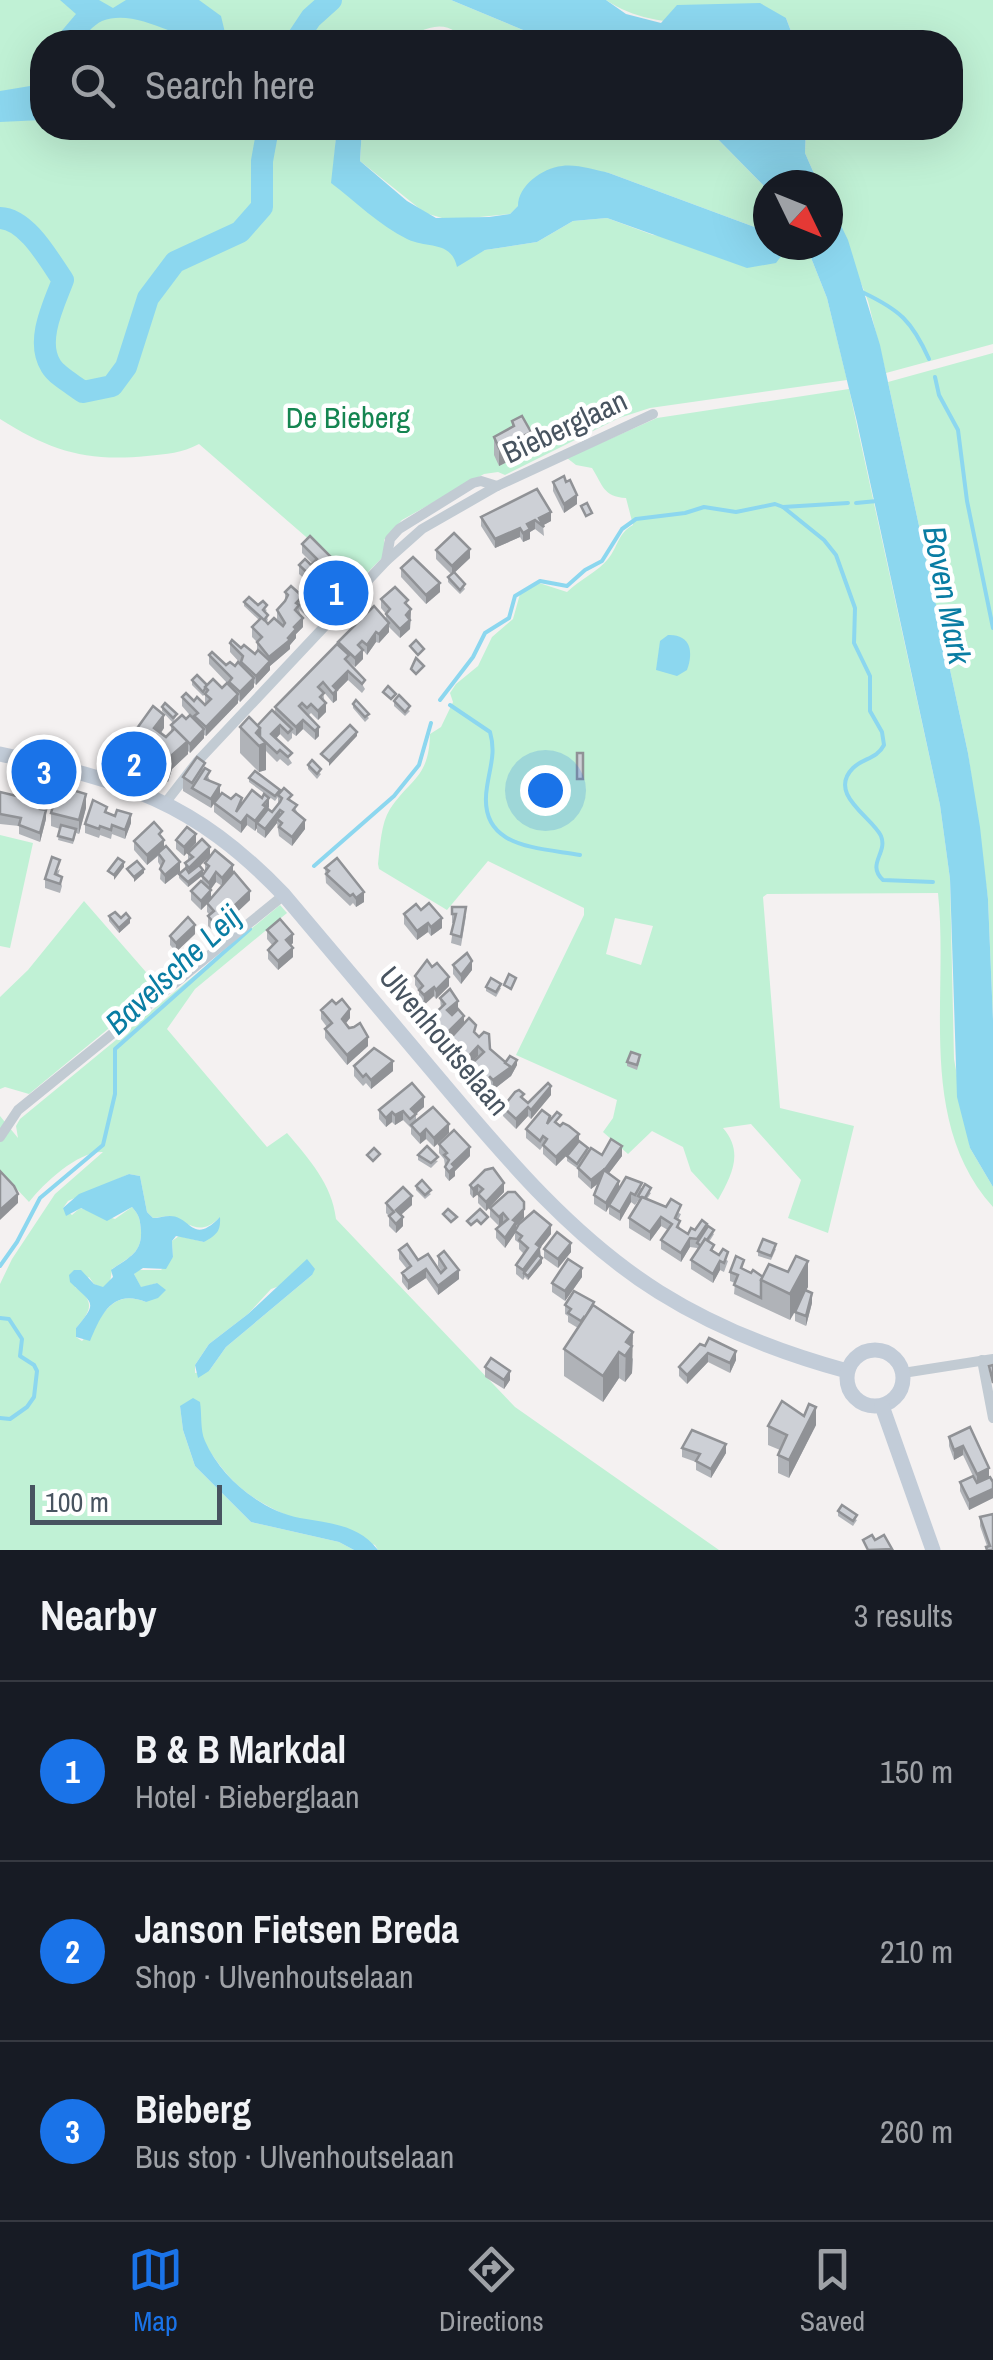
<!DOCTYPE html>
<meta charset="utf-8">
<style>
:root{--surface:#171b24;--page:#20242c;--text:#f1f3f6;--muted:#9ea1a6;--line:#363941;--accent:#1a73e8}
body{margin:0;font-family:"Archivo Narrow",sans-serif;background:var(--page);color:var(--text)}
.compass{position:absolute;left:753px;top:170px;width:90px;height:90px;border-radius:50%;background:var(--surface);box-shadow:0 10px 40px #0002;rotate:133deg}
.scale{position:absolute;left:30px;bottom:25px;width:192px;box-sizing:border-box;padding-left:10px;border:5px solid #485460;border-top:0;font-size:28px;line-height:35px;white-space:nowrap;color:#485460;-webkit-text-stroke:8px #fff;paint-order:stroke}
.you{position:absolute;left:545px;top:790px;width:35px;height:35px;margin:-25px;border:8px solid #fff;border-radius:50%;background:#1a73e8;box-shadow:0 0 0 15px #1a73e833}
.badge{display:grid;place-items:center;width:65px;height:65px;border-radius:50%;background:var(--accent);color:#fff;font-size:32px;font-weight:700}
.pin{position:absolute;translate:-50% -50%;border:5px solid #fff;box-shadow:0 2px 10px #0006}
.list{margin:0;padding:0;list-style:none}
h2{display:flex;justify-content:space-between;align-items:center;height:130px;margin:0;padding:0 40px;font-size:42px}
h2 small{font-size:32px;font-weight:400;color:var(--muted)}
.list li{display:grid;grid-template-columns:65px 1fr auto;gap:30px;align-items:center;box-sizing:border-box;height:180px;padding:0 40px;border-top:2px solid var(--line)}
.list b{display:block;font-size:38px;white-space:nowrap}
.list p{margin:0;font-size:32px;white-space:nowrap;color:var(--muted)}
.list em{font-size:32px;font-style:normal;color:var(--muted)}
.icon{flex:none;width:55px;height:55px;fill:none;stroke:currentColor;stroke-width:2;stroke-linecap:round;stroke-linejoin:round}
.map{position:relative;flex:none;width:993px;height:1550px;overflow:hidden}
.search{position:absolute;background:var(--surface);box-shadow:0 10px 40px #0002;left:30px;right:30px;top:30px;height:110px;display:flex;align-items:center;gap:25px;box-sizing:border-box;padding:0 35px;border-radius:40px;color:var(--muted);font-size:38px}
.sheet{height:670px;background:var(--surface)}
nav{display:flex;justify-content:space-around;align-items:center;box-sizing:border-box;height:140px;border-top:2px solid var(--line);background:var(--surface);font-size:28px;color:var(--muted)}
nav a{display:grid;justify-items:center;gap:5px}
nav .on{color:var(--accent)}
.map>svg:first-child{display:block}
</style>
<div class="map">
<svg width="993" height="1550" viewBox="0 0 993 1550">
<rect width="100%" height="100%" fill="#f4f1f1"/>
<g fill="#c0f1d5" fill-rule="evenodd">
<path d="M0 0H451L552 42H455L456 32C438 19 418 32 401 42H42V128H337L332 183 467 258 485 250 537 242 573 221 607 218 653 235 781 249 778 245H806L827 298 847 380 650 408 619 418 505 475 498 472 484 474 402 520 384 540 387 553 358 582 199 444C182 453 167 454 147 456 86 462 51 451 0 419Z"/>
<path d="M606 0H993V344L886 373 868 301 828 199V185H819L805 153 806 128H950V42H795L786 18C726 20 658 35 606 0Z"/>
<polygon points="362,128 707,128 768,190 768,232 609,173 562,166 510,214 449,220 425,213 360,161"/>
<polygon points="993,353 993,1020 988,899 968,753 888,382"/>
<path d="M849 389 940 805 950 879 954 1059 970 1148 993 1187V1207C916 1121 949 998 938 893L767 894 763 897 780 1108 854 1126 828 1233 788 1218 801 1180 751 1124 723 1128C744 1152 732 1175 718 1200L691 1171 683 1147 652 1131 628 1154 603 1132 613 1118 617 1100 516 1055 584 915V908L488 861 447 910 379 869 378 864C380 847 381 823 390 809 411 778 429 778 430 734L441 727 453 702 450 693 456 684 478 666 492 637 513 619 520 594 536 582 567 592C579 580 599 571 608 559 618 547 618 533 633 525L626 498C603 497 603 485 592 468L576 465 567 458 657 418ZM615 918 653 926 641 965 606 954Z"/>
<polygon points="0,835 33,843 10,948 0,946"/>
<polygon points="84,901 159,987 29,1094 5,1087 0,1089 0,997 28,970"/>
<path d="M280 905 287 913 195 989 167 1029 267 1147 287 1133C309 1159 332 1184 336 1219L515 1407 719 1550H378L375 1545C332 1530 282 1520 246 1492 218 1471 200 1434 180 1406L183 1430 195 1466 251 1522 339 1542 354 1550H0V1284L12 1259 55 1194 103 1152C78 1151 44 1183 29 1202L0 1171V1116L18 1138 16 1126 20 1119ZM129 1174 140 1176 147 1212 153 1218 169 1216C190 1223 199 1237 219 1218L204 1242 179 1236 172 1241 173 1257 161 1270H137L134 1274 141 1288 157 1283 146 1302C109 1287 103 1320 82 1341L76 1337V1328C91 1311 96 1302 75 1287L89 1277 94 1284 103 1288 110 1283 112 1269C127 1258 142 1254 141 1231 140 1220 140 1216 132 1207L115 1219 80 1208 72 1215 63 1208 68 1201ZM312 1275 226 1347 209 1371 195 1373V1365L209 1344 248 1314 271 1289Z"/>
</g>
<g fill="#8cd7ef">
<path d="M60 0H99L113 8 126 0H199L221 16 227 41C187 50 142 6 102 21 93 25 85 36 78 42H57L54 40 76 14Z"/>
<polygon points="451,0 606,0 626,14 661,23 677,5 760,3 786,18 795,42 552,42"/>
<polygon points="42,84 42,120 0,122 0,91"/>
<path d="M337 128H362L360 161 407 201 436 218 489 217 510 214 518 206C518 186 542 168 562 166 577 164 595 170 609 173L768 232V245H778L782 255 776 263 747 268 607 218 573 221 537 242 485 250 457 267C451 240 428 249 407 239 380 226 355 201 331 183Z"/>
<polygon points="707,128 806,128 805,153 819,185 768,185 768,190"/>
<polygon points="828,199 848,240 880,345 968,753 980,827 988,899 993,1020 993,1187 970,1148 957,1097 950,879 940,805 857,422 827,298 806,245 828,245"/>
<path d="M668 635C690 634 694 651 687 670L677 676 656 670 660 641Z"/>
<path d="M129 1174 140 1176 147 1212 153 1218C159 1218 164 1216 170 1216 191 1216 192 1246 220 1217 221 1232 216 1235 204 1242L176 1236 172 1241 173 1257 166 1269 143 1268 134 1274 141 1287 157 1283 166 1290 158 1298 146 1302C112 1288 101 1315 90 1341L76 1337V1328C99 1301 92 1304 70 1282L69 1275 74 1270H81L94 1284 103 1287 113 1277 111 1270C127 1258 142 1254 141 1231 140 1220 140 1216 132 1207L107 1221 81 1208 66 1216 63 1208 79 1194Z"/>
<polygon points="307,1259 315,1269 312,1275 226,1347 209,1371 198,1378 195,1365 209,1344 248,1314"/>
<path d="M193 1398 200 1402C202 1414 200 1430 205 1441 221 1478 262 1511 300 1518 330 1523 359 1525 378 1550H354L339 1542 251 1522 195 1466 183 1430 180 1406Z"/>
</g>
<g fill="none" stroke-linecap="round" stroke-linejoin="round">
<g stroke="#8cd7ef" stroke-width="4">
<path d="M862 292C900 310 912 321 929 359"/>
<polyline points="935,377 939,395 958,430 967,501 993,628"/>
<polyline points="856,503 877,501"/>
<path d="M783 507 824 540 836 555 855 608 854 643 870 676V711L882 732 884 745C877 759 863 758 853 768 827 794 872 817 881 836 888 853 866 864 883 880L933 882"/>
<polyline points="440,700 473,657 485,633 509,618 515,596 540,581 567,586 585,570 602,561 622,529 636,519 685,513 704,507 736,512 775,504 783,507 848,503"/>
<path d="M450 705 490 732C496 753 490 766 487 787 477 848 535 847 580 855"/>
<polyline points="314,866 394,796 419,765 431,723"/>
<polyline points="0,1266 17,1242 40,1198 103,1145 115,1094 115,1049 250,929"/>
<polyline points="0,1318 9,1319 22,1339 20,1356 34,1365 37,1371 34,1397 27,1407 10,1419 0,1418"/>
</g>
<g stroke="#8cd7ef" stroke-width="22">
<polyline points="295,42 311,18 331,0"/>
<path d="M0 218C27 219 49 260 63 280 54 304 35 341 51 366 57 376 74 385 83 392L112 386 126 367 148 298 175 262 240 232 262 207V161L268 128"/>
</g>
<g stroke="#c2cbd3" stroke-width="10">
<polyline points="386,561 390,539 399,529 473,483 481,481 497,486"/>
<polyline points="166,802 197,762 386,561 422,529 497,486 653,414"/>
<polyline points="0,1137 18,1110 284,895"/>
<polyline points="982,1360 993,1418"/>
<polyline points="903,1373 993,1359"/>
</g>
<g stroke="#c2ccd8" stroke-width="15">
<path d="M0 754C125 781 193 800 284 895 337 957 389 1019 441 1081 506 1158 573 1238 659 1292 718 1329 781 1353 847 1371"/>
<circle cx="875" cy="1378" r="28"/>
<polyline points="882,1406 933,1550"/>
</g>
</g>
<g fill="#b0b3b8" fill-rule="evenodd">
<polygon points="512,421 531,450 499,466 494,455 494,437 512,427"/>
<polygon points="553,482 566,482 577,504 564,513 553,491"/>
<polygon points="481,517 551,521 543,525 544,536 535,529 530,532 530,539 523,542 520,537 495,548 481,526"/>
<polygon points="302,544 330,565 328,567 351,585 326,611 320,604 310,620 299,609 303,627 296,634 296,638 290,645 290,649 270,666 270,670 256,685 254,683 254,687 240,702 238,700 238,703 206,736 204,735 204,738 190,753 188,751 188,754 172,769 168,782 126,767 125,745 164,728 161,733 166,737 171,732 171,725 186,719 194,720 182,706 182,697 205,705 206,704 205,703 205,694 203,696 192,685 192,680 222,688 229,685 209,664 209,655 226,665 235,666 241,665 241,664 230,652 230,643 255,654 257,651 257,642 252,637 252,627 259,620 244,606 244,602 258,605 267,610 265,612 268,620 266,622 268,624 279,623 277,619 277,610 285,601 285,592 301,595 312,586 299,574 299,565 311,565 312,563 302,553"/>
<polygon points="436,550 470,558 454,573 465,589 460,594 448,582 448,577 451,574 436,559"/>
<polygon points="401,568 440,592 426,604 401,577"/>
<polygon points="381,599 408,606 411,609 410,629 400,638 389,627 389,632 379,643 376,642 367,655 363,650 363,659 355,667 349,662 365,689 362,693 348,680 337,691 337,700 333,703 323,691 326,712 318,720 311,713 308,716 319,736 315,740 303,729 296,736 292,733 292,738 288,742 280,734 276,739 292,763 288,766 280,759 277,762 266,751 266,770 259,772 240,753 240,727 257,726 275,713 275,707 338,645 338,642 386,619 386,614 381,608"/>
<polygon points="394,701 410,711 405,716 394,706"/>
<polygon points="353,704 369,718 365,722 353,708"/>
<polygon points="162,707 177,714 173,723 162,711"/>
<polygon points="308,765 321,774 317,779 308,769"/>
<polygon points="205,768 210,781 220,794 242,804 269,807 266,812 272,812 278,804 278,797 275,801 249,782 249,778 280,792 292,801 305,829 292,846 279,836 277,823 265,838 257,832 257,828 255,831 247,825 241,833 214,812 214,804 211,808 183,791 183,777"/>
<polygon points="0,792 41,809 46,819 40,842 19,834 19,826 0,824"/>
<polygon points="86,808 79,834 76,833 73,844 58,840 60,829 51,826 51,813"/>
<polygon points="107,813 131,823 125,839 112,834 111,839 100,835 99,838 85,833 85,824"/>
<polygon points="162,837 164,848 180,872 165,884 160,879 161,867 158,862 158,856 147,865 134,850 134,841"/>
<path d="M202 839 200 866 203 874 205 872V863L233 874 250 900 215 933 208 926V916L210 915 207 912V904L201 910 191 900V891L202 882V876L188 887 179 878V874L185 868V863L188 861V853ZM216 882 222 886 211 898 210 890Z"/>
<polygon points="176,840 196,843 184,856 176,849"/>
<polygon points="325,868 364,902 356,907 353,903 350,906 326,883"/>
<polygon points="60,869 58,875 62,886 60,893 45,888 45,879"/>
<polygon points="452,907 466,916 461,946 451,943 454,923 452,923"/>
<polygon points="421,910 442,928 431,936 428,932 417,940 404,924 404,914"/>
<polygon points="109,916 121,918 130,923 119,933 109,921"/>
<polygon points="267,930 293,943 291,945 293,957 278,970 268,959 268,950 272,945 267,939"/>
<polygon points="195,934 176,952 170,945 170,936"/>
<polygon points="453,965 472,970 461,984 453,974"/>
<polygon points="415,976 449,986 436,999 434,996 424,1005 419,999 419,991 415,985"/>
<polygon points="486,987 501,988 496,997 486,991"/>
<polygon points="440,998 458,1009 464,1024 476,1034 490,1049 505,1063 517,1065 511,1076 493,1090 490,1086 484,1092 469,1075 469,1066 479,1056 478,1056 465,1069 447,1051 447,1042 441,1045 428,1029 428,1020 441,1008"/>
<polygon points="321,1010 350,1018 346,1023 368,1046 347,1065 325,1038 325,1029 327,1027 321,1019"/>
<polygon points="640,1060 637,1070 627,1066 627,1062"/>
<polygon points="354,1066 393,1071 371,1089 366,1083 363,1086 354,1076"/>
<polygon points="551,1095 531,1119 528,1116 516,1129 503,1116 503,1107 524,1100 528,1103"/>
<polygon points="424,1107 416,1114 416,1121 449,1133 434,1147 426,1139 420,1144 411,1134 411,1128 403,1120 395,1125 392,1122 386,1127 379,1119 379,1110"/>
<polygon points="550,1121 561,1125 588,1152 602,1155 622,1156 609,1173 619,1188 642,1188 651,1193 647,1199 681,1214 678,1220 680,1229 688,1234 707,1228 714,1234 709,1242 714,1252 728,1261 724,1272 720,1270 713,1283 691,1269 691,1260 698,1249 697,1248 690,1247 681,1262 661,1249 661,1240 668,1230 661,1226 650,1241 629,1228 629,1218 639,1202 638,1201 635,1205 631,1202 620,1221 609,1214 609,1207 606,1212 594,1204 594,1195 599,1183 591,1189 578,1177 578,1168 585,1157 577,1168 567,1161 567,1156 571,1151 556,1166 543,1154 543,1146 540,1150 526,1138 526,1129"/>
<polygon points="439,1144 470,1156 455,1171 455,1176 449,1181 445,1176 445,1166 444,1159 439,1153"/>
<polygon points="418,1155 438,1161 431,1168 418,1160"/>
<polygon points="485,1170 504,1192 486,1211 478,1203 478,1194 473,1198 470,1194 470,1185"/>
<polygon points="416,1186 431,1194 425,1199 416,1190"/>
<polygon points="386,1203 412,1205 401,1215 403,1226 396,1233 389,1226 389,1216 386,1213"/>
<polygon points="490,1208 524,1218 516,1226 516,1229 551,1234 540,1248 542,1263 528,1280 525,1277 523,1280 516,1274 516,1265 524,1254 519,1249 519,1243 515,1240 515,1233 505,1248 496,1238 496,1229 503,1222 499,1226 490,1217"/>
<polygon points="544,1249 571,1252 558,1268 544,1258"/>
<polygon points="776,1249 771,1260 758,1256 758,1251"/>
<polygon points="399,1250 441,1273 442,1272 438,1266 438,1256 459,1279 438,1295 426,1278 408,1290 402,1282 402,1273 407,1269 399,1259"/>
<polygon points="744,1270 763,1277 808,1287 806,1290 812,1303 806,1326 795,1321 795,1312 790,1320 734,1294 735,1283 730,1281 730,1272"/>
<polygon points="582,1277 565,1301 552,1292 552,1283"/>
<polygon points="565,1305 594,1306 633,1359 632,1373 625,1382 619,1378 603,1402 564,1376 564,1349 578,1328 568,1322 568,1316 565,1314"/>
<polygon points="705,1346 736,1360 730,1373 708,1362 687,1384 679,1376 679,1367"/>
<polygon points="485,1367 510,1380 504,1389 485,1377"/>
<polygon points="816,1425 789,1478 778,1473 778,1455 780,1450 768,1445 768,1426"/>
<polygon points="970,1427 993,1489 993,1498 969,1510 960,1491 960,1482 973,1476 963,1455 954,1460 949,1446 949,1437"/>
<polygon points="682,1448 726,1453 711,1478 696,1470 696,1462 682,1457"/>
<polygon points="838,1511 857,1520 853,1526 838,1516"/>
<polygon points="980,1517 993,1550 987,1546 980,1526"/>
</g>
<g fill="#909296">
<polygon points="531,432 531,450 499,466 499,448"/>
<polygon points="577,495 577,504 564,513 564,504"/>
<polygon points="551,512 551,521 542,526 539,518"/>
<polygon points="535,520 535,529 530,532 530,539 523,542 523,533 527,524"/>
<polygon points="520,528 520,537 495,548 495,539"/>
<polygon points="470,549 470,558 452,575 452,566"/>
<polygon points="351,576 351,585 326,611 326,602"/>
<polygon points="440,583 440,592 426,604 426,595"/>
<polygon points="320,595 320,604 310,620 310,610"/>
<polygon points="411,609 410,629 400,638 400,629 406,615"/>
<polygon points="303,618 303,627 296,634 296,638 290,645 290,649 270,666 270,670 256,685 256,676 269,661 269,657 288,638 294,627"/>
<polygon points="389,623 389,632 379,643 379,634"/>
<polygon points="376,632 376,642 367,655 367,645"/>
<polygon points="363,650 363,659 355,667 355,658"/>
<polygon points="348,671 348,680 337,691 337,700 333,703 333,686"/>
<polygon points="254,678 254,687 240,702 240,692"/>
<polygon points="238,694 238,703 206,736 206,727"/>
<polygon points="326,703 326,712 318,720 318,711"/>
<polygon points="164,715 164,728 154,742 154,728"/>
<polygon points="303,720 303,729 296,736 296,727"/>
<polygon points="280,725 280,734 271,744 271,734"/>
<polygon points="319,727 319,736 315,740 315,731"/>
<polygon points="260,728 266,743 266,770 259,772 259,746 256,733"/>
<polygon points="204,729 204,738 190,753 190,744"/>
<polygon points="357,732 357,736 329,766 329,761"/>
<polygon points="188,741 188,754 172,769 168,782 168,768 172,755"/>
<polygon points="220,785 220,794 211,808 211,799"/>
<polygon points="86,794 86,808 79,834 79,820"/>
<polygon points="269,798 269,807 257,823 257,828 255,831 255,821"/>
<polygon points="46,810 46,819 40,842 40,833"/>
<polygon points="280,810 280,819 277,819 277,823 265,838 265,829"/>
<polygon points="131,814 131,823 125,839 125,830"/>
<polygon points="247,815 247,825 241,833 241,823"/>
<polygon points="305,820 305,829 292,846 292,837"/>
<polygon points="196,834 196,843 184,856 184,847"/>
<polygon points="164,840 164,850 147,865 147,855"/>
<polygon points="210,847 210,856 189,877 189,868"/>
<polygon points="124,862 124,867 114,880 114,875"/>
<polygon points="180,862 180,872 165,884 165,875"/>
<polygon points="233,865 233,874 222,887 222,878"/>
<polygon points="144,869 144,873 134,882 134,877"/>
<polygon points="203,870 203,875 188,887 188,882"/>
<polygon points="216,872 216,882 209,892 209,883"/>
<polygon points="211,890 211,900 201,910 201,901"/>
<polygon points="250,891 250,900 215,933 215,924"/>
<polygon points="364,892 364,902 356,907 356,898"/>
<polygon points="130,918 130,923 119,933 119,928"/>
<polygon points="442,918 442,928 431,936 431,927"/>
<polygon points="428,923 428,932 417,940 417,931"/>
<polygon points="195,925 195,934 176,952 176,943"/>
<polygon points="293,934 293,943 286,949 286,940"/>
<polygon points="293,948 293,957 278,970 278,961"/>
<polygon points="472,961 472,970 461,984 461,975"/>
<polygon points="449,977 449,986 436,999 436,990"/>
<polygon points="434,987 434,996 424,1005 424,995"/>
<polygon points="458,1001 458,1010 447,1019 447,1010"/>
<polygon points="350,1009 350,1018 342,1028 342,1019"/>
<polygon points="464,1016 464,1025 445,1045 445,1035"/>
<polygon points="368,1037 368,1046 347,1065 347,1055"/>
<polygon points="478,1046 478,1056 465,1069 465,1060"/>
<polygon points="517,1060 517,1065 511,1076 493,1090 493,1080"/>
<polygon points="393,1061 393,1071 371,1089 371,1080"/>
<polygon points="490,1077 490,1086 484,1092 484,1083"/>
<polygon points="551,1086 551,1095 531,1119 531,1110"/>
<polygon points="424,1097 424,1107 411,1118 411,1109"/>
<polygon points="528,1107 528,1116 516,1129 516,1119"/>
<polygon points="403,1111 403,1120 395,1125 395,1115"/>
<polygon points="392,1112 392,1122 386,1127 386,1118"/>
<polygon points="449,1124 449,1133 434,1147 434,1138"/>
<polygon points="426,1129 426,1139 420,1144 420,1135"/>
<polygon points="579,1134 579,1143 556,1166 556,1157"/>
<polygon points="622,1146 622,1156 606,1177 591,1189 591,1180"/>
<polygon points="470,1147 470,1156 455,1171 455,1176 449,1181 449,1172 452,1164"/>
<polygon points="619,1181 619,1190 606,1212 606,1203"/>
<polygon points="504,1183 504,1192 486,1211 486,1202"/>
<polygon points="478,1185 478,1194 473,1198 473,1189"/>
<polygon points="631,1193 631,1202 620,1221 620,1212"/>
<polygon points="18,1194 18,1203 0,1220 0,1210"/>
<polygon points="412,1196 412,1205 396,1219 396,1210"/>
<polygon points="524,1209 524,1218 516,1226 516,1232 505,1248 505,1238 513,1220"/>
<polygon points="503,1213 503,1222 499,1226 499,1217"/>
<polygon points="403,1217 403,1226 396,1233 396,1224"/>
<polygon points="661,1217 661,1226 650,1241 650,1232"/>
<polygon points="551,1225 551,1234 540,1248 540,1257 524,1273 523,1280 523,1270 536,1244"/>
<polygon points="690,1238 690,1247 681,1262 681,1253"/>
<polygon points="571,1243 571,1252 558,1268 558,1259"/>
<polygon points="542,1258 542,1263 528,1280 528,1276"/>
<polygon points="720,1261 720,1270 713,1283 713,1274"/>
<polygon points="808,1261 808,1287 790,1320 790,1294"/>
<polygon points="582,1268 582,1277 565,1301 565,1291"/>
<polygon points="426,1269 426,1278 408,1290 408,1281"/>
<polygon points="459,1270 459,1279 438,1295 438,1286"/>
<polygon points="812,1293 812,1303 806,1326 806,1316"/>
<polygon points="633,1332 632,1373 625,1382 626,1342"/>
<polygon points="736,1351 736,1360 730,1373 730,1363"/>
<polygon points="619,1352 619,1378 603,1402 603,1376"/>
<polygon points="708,1353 708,1362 687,1384 687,1375"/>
<polygon points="510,1371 510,1380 504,1389 504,1380"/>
<polygon points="816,1407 816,1425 789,1478 789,1460"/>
<polygon points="726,1444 726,1453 711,1478 711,1469"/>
<polygon points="963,1446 963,1455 954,1460 954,1450"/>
<polygon points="989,1468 989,1478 977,1483 977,1474"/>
<polygon points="993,1489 993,1498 969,1510 969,1500"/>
</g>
<g fill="#cdd0d6" stroke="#909296" stroke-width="2.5">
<polygon points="522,416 531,432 499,448 494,437 514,426 512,421"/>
<polygon points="564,476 566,482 570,480 577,495 564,504 553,482"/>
<polygon points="537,489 551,512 539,518 544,527 535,520 527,524 530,529 523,533 520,528 495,539 481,517"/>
<polygon points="587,503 592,513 586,516 581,506"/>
<polygon points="454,533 470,549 452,566 436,550"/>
<polygon points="310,536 330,556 324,563 332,571 341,566 351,576 326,602 320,595 310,610 299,600 296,603 299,605 295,610 303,618 294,627 296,629 288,638 290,640 269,657 257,642 262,637 252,627 262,617 268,624 274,618 283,626 285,623 277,610 285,601 288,595 285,592 291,586 301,595 317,582 299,565 305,559 311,565 317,559 302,544"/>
<polygon points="413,557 440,583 426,595 401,568"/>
<polygon points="454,572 465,584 460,590 448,577"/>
<polygon points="395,587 408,600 405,603 411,609 406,615 410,620 400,629 386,614 390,609 381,599"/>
<polygon points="249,597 258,605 263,601 267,605 263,610 268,615 264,620 244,602"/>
<polygon points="374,606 389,623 379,634 376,632 367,645 362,641 358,645 363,650 355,658 338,642"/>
<polygon points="232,640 241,648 244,645 255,654 258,650 270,661 256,676 241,662 243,656 230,643"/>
<polygon points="416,640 424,649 418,655 410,646"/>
<polygon points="337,644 349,655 345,659 365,680 362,684 348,671 333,686 337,690 333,694 323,682 318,687 324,693 320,697 326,703 318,711 311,704 307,708 302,703 299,706 319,727 315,731 303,720 296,727 275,707"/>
<polygon points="212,652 226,665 230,662 235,666 238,662 254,678 240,692 229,682 232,678 209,655"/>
<polygon points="416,658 424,666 416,674 411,669"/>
<polygon points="197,675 207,685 203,692 192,680"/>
<polygon points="213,679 222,688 227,683 238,694 206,727 194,716 198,713 182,697 186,693 194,701 197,697 205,705 211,699 205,694 208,690 205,687"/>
<polygon points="388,686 396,694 391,699 383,692"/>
<polygon points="399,695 410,706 405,712 394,701"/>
<polygon points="356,700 369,714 365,717 353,704"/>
<polygon points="165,703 177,714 173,718 162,707"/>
<polygon points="153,706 164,715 154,728 166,737 175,728 188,741 172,755 168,768 147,761 154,740 148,739 138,758 126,754 128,748 125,745"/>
<polygon points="272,710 292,729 288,733 280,725 271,734 292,753 288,757 280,750 277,753 260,737 260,728 257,726"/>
<polygon points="182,715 186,719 190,715 204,729 190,744 171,725"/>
<polygon points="249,717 260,728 256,733 266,743 259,746 240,727"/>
<polygon points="350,725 357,732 329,761 321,754"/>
<polygon points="143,749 150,752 147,765 138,762"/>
<rect x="577" y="753" width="6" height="26"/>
<polygon points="197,757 205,763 192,783 183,777"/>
<polygon points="312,760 321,769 317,774 308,765"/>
<polygon points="205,768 210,771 205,779 220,785 211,799 192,788"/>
<polygon points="255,771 280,790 275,796 249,778"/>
<polygon points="59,786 86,794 79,820 51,813"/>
<polygon points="284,788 292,795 288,799 297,805 293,810 305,820 292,837 279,827 282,823 277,819 283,812 280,810 265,829 257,823 268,809 272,812 280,802 282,798 278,795"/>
<polygon points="252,790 262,798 264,794 269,798 263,805 266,807 255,821 247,815 241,823 214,803 222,793 231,799 236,794 242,798 236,812"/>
<polygon points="0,792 29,799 41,805 40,809 46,810 40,833 19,825 21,818 0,814"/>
<polygon points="93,800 107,807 105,812 115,816 117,810 131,814 125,830 112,825 111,830 100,826 99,829 85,824"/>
<polygon points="154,822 162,831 159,834 164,840 147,855 134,841"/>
<polygon points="61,825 76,829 73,840 58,836"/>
<polygon points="187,827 196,834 184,847 176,840"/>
<polygon points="202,839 210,847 189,868 185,863 193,857 188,853"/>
<polygon points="166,846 180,862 165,875 160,869 164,861 158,853"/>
<polygon points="215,850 233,865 222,878 216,872 209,883 202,876 209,866 205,863"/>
<polygon points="52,857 60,860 55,874 62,877 60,884 45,879"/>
<polygon points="118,858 124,862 114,875 108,871"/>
<polygon points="337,858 364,892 356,898 353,894 350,896 326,874 329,871 325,868"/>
<polygon points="137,861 144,869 134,877 127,869"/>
<polygon points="199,865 203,870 188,882 179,874 186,868 189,873"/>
<polygon points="234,872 250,891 215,924 208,916 214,911 207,903"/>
<polygon points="201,881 211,890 201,901 191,891"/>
<polygon points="429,903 442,918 431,927 428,923 417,931 404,914 416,904 421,910"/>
<polygon points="452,907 466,907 461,937 451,934 456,914 452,914"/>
<polygon points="115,912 121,918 126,913 130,918 119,928 109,916"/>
<polygon points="188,917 195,925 176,943 170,936"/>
<polygon points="280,919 293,934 286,940 293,948 278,961 268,950 277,941 267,930"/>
<polygon points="467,953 472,961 461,975 453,965"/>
<polygon points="427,960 432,967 437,963 449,977 436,990 434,987 424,995 419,990 423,986 415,976"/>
<polygon points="509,974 516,978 511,989 504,985"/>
<polygon points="491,978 501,984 496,992 486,987"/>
<polygon points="450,989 458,1001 447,1010 452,1015 458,1009 464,1016 445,1035 441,1035 428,1020 445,1004 440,998"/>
<polygon points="342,999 350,1009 342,1019 349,1028 354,1027 360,1023 368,1037 347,1055 325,1029 332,1023 321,1010 332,1000 336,1004"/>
<polygon points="469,1018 476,1025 474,1032 479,1037 484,1032 489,1034 490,1049 511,1067 493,1080 490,1077 484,1083 469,1066 484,1052 478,1046 465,1060 447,1042"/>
<polygon points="374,1048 393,1061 371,1080 366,1074 363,1077 354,1066"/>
<polygon points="631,1052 640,1055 637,1065 627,1062"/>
<polygon points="510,1056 517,1060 511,1069 511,1067 505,1063"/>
<polygon points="412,1083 424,1097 411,1109 416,1114 410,1119 403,1111 395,1115 392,1112 386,1118 379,1110"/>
<polygon points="548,1083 551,1086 531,1110 528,1107 516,1119 503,1107 515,1092 519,1090 524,1094 521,1097 528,1103"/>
<polygon points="433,1107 449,1124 434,1138 426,1129 420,1135 411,1125"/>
<polygon points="542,1110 550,1116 547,1124 557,1112 561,1115 555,1122 560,1126 563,1123 569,1126 579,1134 556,1157 543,1145 547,1139 543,1136 540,1141 526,1129"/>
<polygon points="454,1130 470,1147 452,1164 455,1167 449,1172 445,1167 449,1160 444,1155 447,1153 439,1144"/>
<polygon points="611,1139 622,1146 606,1168 591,1180 578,1168 591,1148 602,1155"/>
<polygon points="579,1141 588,1148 577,1164 567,1156"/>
<polygon points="427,1146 438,1157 431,1163 418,1155"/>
<polygon points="374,1148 380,1154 373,1161 367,1155"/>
<polygon points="493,1168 504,1183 486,1202 478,1194 483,1189 478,1185 473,1189 470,1185 485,1170"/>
<polygon points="604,1170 619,1181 606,1203 594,1195"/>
<polygon points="0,1171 14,1186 18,1194 0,1210"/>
<polygon points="626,1177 642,1183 635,1195 631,1193 620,1212 609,1205"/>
<polygon points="422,1180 431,1190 425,1195 416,1186"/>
<polygon points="645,1184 651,1188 645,1198 642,1198 638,1196"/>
<polygon points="403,1187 412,1196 396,1210 403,1217 396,1224 389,1216 394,1212 386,1203"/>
<polygon points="508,1192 515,1192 524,1202 524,1209 513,1220 516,1222 505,1238 496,1229 508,1219 503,1213 499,1217 490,1208"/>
<polygon points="642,1197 666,1207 671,1199 681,1205 675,1218 680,1221 677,1227 688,1234 691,1228 695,1230 702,1220 707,1224 697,1239 690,1238 681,1253 661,1240 672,1224 661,1217 650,1232 629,1218"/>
<polygon points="448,1209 457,1217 451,1222 443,1214"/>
<polygon points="480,1209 488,1217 481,1224 477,1220 471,1225 467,1221"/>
<polygon points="534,1211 551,1225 536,1244 540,1247 523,1270 516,1265 528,1248 519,1240 522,1236 515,1231 519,1224"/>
<polygon points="708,1226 714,1230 707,1240 705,1239 701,1246 697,1243"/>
<polygon points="557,1232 571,1243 558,1259 544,1249"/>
<polygon points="705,1239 714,1245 711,1250 719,1255 723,1249 728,1252 724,1263 720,1261 713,1274 691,1260"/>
<polygon points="763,1239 776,1244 771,1256 758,1251"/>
<polygon points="407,1244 418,1260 428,1254 441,1273 446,1268 438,1256 444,1251 459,1270 438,1286 426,1269 408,1281 402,1273 411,1266 399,1250"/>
<polygon points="538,1255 542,1258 528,1276 524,1273"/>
<polygon points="736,1256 744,1260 741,1268 751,1273 753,1270 763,1277 761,1280 761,1298 734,1285 738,1275 730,1272"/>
<polygon points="796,1256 808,1261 790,1294 761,1280 769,1264 788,1272"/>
<polygon points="568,1259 582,1268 565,1291 552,1283"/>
<polygon points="805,1290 812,1293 806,1316 795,1312"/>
<polygon points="574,1291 594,1302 585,1318 584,1317 581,1321 568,1313 571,1309 565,1305"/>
<polygon points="593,1305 633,1332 626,1342 632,1346 625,1356 619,1352 603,1376 564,1349"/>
<polygon points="709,1338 736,1351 730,1363 708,1353 687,1375 679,1367 700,1344 705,1346"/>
<polygon points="491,1358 510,1371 504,1380 485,1367"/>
<polygon points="993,1365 993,1383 989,1366"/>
<polygon points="782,1401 804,1416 809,1404 816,1407 789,1460 778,1455 787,1435 768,1426"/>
<polygon points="970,1427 989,1468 977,1474 963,1446 954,1450 949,1437"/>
<polygon points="692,1430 726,1444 711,1469 696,1461 700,1454 682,1448"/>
<polygon points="973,1476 977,1483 990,1477 993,1482 993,1489 969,1500 960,1482"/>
<polygon points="842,1505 857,1515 853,1521 838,1511"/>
<polygon points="993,1514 993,1550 987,1550 986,1547 990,1546 980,1517"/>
<polygon points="872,1535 875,1540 884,1535 892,1549 868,1550 863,1540"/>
</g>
<g text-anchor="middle" stroke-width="9" stroke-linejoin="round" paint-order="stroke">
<g font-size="30" fill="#158551" stroke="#fff">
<text x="348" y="428">De Bieberg</text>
</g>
<g font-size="30" fill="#485460" stroke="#fff">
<text transform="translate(565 427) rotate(-25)" y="10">Bieberglaan</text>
<text transform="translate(444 1041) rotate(50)" y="10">Ulvenhoutselaan</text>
</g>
<g font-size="32" font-style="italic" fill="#097da3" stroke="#fff">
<text transform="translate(947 595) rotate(79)" y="11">Boven Mark</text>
<text transform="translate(173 970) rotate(-43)" y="11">Bavelsche Leij</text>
</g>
</g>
</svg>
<svg class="compass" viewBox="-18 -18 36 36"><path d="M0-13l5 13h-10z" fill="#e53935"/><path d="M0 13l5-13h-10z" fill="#9ea1a6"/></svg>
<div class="scale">100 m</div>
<div class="you"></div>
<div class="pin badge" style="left:336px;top:593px">1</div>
<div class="pin badge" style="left:134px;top:764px">2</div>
<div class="pin badge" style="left:44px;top:772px">3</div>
<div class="search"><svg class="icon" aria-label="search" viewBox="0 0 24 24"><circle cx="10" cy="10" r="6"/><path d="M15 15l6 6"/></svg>Search here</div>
</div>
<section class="sheet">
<h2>Nearby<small>3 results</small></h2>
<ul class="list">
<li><span class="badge">1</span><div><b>B &amp; B Markdal</b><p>Hotel · Bieberglaan</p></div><em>150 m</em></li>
<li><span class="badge">2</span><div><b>Janson Fietsen Breda</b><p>Shop · Ulvenhoutselaan</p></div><em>210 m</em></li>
<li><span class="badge">3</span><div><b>Bieberg</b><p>Bus stop · Ulvenhoutselaan</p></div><em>260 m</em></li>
</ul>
</section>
<nav>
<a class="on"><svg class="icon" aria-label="map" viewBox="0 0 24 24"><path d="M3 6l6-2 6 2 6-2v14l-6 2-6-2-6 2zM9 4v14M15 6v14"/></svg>Map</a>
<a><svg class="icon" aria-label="directions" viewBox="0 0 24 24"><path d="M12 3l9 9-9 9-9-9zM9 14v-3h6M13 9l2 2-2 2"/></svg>Directions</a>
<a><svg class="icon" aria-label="saved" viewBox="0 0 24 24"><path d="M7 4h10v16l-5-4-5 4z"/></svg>Saved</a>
</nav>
